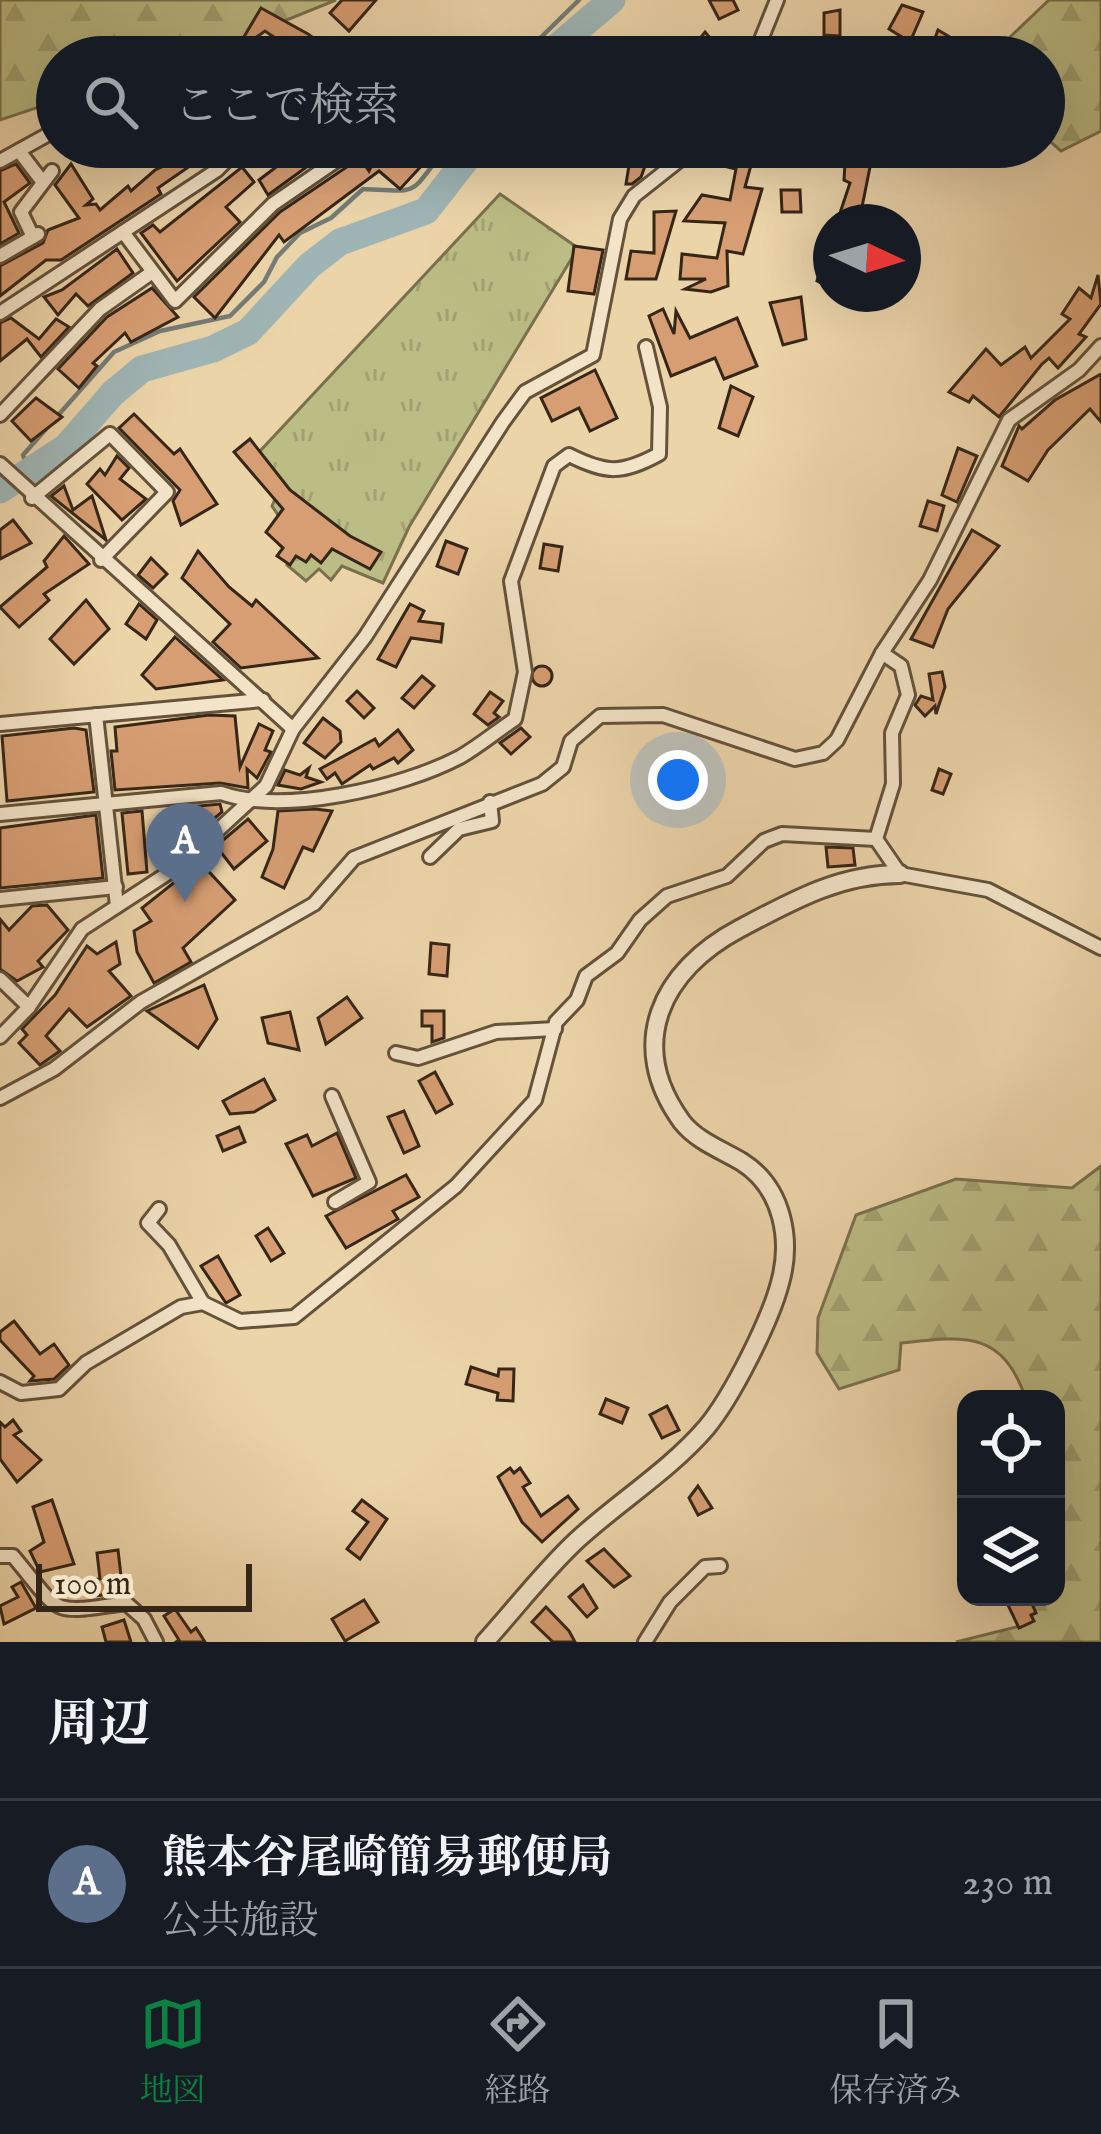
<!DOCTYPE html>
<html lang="ja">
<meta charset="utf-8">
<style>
:root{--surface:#171b24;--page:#20242c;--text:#f1f3f6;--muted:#9ea1a6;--line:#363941;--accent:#0b8043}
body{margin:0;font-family:"IM FELL English","Noto Serif JP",serif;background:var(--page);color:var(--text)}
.controls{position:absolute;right:36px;bottom:36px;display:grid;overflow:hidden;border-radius:24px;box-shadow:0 12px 48px #0002}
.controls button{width:108px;height:108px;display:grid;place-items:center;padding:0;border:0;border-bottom:3px solid var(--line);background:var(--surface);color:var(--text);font:60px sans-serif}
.compass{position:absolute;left:813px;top:204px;width:108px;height:108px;border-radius:50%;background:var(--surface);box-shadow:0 12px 48px #0002;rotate:94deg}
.scale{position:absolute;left:36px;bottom:30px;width:216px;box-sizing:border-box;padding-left:12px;border:6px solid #362616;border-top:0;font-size:33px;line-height:42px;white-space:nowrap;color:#362616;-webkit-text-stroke:9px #f3e3c7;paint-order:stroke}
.you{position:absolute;left:678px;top:780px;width:42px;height:42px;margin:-30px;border:9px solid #fff;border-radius:50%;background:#1a73e8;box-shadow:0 0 0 18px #1a73e833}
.badge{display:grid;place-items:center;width:78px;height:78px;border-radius:50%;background:var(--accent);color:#fff;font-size:39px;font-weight:700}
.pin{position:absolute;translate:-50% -99px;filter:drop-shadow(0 3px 6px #0008)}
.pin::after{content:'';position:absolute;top:63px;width:42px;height:36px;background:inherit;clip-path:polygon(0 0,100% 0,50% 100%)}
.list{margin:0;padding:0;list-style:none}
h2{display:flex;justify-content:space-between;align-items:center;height:156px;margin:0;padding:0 48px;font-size:51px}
h2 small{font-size:39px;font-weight:400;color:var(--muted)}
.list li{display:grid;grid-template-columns:78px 1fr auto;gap:36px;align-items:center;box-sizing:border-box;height:168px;padding:0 48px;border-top:3px solid var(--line)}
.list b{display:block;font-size:45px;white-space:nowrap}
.list p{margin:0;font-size:39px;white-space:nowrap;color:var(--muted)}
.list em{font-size:39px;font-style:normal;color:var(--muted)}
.icon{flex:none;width:66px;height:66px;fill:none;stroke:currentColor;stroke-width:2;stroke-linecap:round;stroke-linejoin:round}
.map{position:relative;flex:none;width:1101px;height:1642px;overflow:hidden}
.search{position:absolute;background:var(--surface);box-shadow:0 12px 48px #0002;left:36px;right:36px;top:36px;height:132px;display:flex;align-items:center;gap:30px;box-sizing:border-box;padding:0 42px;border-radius:66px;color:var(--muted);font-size:45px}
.sheet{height:324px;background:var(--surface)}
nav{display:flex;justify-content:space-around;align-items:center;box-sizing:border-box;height:168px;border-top:3px solid var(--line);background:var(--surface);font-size:33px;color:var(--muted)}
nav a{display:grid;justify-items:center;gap:6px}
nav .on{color:var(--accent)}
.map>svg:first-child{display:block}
</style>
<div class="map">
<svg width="1101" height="1642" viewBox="0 0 1101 1642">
<defs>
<pattern id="grass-tufts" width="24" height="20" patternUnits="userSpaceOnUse" patternTransform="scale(3)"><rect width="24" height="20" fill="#bcbc85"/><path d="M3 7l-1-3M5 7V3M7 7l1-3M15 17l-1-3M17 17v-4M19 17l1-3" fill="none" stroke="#a2a172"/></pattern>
<pattern id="forest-firs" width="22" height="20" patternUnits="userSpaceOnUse" patternTransform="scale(3)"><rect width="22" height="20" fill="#bcbc85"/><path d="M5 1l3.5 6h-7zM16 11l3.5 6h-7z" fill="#a2a172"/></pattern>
</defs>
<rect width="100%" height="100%" fill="#ecd4a9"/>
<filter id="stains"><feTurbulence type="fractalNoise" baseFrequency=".00167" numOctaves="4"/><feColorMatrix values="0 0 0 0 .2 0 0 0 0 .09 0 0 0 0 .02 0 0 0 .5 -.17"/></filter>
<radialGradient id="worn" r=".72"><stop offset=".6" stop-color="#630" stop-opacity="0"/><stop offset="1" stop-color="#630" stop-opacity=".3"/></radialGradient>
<polygon fill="url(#grass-tufts)" stroke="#79714e" stroke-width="3" points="500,194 578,248 409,527 383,583 342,566 331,580 319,569 306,581 287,565 294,556 280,545 288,530 272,506 276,497 248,464"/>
<g fill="url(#forest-firs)" stroke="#79714e" stroke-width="3">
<polygon points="0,0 336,0 195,57 57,57 57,101 0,120"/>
<polygon points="1049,0 1101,0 1101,131 1061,151 1044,136 1044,57 989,57"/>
<path d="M1101 1166V1642H956L1020 1626 1026 1597H1056V1399H1026C1002 1330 966 1336 901 1343L899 1370 839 1389 817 1353 818 1318 856 1215 956 1179 1072 1188Z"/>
</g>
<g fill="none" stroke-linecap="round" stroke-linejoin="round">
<g stroke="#757c75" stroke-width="4.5">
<polyline points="521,57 579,0"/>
<path d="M29 472 23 455 114 352 160 331 230 316 264 282 277 257 300 233 331 218 363 189C424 192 407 196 447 147"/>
<polyline points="0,488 1,489"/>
</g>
<g stroke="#9fb5b5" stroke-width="27">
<polyline points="545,57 612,0"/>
<polyline points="0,490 66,447 113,393 142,369 213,349 248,332 309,266 340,242 426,211 476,147"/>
</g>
</g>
<g fill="#d79e73" stroke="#362616" stroke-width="3">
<polygon points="342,0 376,0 349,31 330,13"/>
<polygon points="709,0 733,0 738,10 719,19"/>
<polygon points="902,5 923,12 910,42 889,29"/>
<polygon points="261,8 308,34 340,57 299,54 265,31 251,41 249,57 232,57"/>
<polygon points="840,10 840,36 824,35 824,13"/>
<polygon points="938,30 953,39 946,57 928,57"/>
<polygon points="705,32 726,57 685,57"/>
<polygon points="181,147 224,147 205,165 200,159 158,188 161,194 61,260 46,260 0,296 0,266 43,243 48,230 79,218 55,185 71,164 93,199 86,205 96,204 100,210 128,186 131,191 155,170 188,155"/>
<polygon points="284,147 334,147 268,195 259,180 292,155"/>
<polygon points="381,147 439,147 400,189 379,171 284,242 279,235 215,318 194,297 280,212 360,158 369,171"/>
<polygon points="632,147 652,147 641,177 632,184 626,184"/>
<polygon points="724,147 756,147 745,187 762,189 743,254 727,251 728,286 711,292 685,289 706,279 680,279 682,254 717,258 725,223 684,221 702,195 730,200 736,169 719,165"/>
<polygon points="846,147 874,147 859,222 837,222 850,183 844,180"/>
<polygon points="16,164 30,183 4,202 19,233 0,244 0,171"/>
<polygon points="242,167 254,182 226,207 240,222 177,281 141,233 153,225 160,232"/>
<polygon points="781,190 800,190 801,212 782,212"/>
<polygon points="676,211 656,279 626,279 631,251 654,253 654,212"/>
<polygon points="827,242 831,243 831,288 817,281"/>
<polygon points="574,246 603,250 594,294 568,291"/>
<polygon points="117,249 133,273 88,306 76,294 58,315 44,297 62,290"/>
<polygon points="1098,275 1101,304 1079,334 1086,337 1058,368 1049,358 1042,364 999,417 973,396 969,402 949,392 986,349 1001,365 1025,347 1031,358 1070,319 1062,314 1079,288 1091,298"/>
<polygon points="152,288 178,317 131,342 125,333 93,363 97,366 79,388 58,369 107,317"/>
<polygon points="801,297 806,339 783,345 770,303"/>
<polygon points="663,309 674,334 676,311 690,338 737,318 757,366 724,379 715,358 671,376 649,316"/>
<polygon points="11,318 39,339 56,319 69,327 41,357 27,339 0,361 0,323"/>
<polygon points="595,370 617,418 590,431 579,408 552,421 541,398"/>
<polygon points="1101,374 1101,422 1090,409 1048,450 1028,481 1002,466 1019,426 1022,429 1055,400"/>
<polygon points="731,386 753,397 738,436 719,428"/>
<polygon points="36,398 62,417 31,441 12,421"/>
<polygon points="134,414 174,454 180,449 217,504 181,525 173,501 180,490 119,428"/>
<polygon points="250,439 290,490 350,536 381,552 370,569 332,549 321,563 311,555 306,562 296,556 290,565 277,556 283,548 266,532 283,509 234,452"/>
<polygon points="958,448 977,456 957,502 942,495"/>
<polygon points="117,456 129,468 120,479 146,499 122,520 87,484 100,469 105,475"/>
<polygon points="64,486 73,510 92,496 106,540 51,496"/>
<polygon points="928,501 944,506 937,531 920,526"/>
<polygon points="13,520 31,543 0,559 0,530"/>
<polygon points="972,530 999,546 948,609 933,647 911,639"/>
<polygon points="64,536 89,564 44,594 49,600 19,627 0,607 47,567 44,561"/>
<polygon points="446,541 467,549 458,574 437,566"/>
<polygon points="544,544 562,547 558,571 540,568"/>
<polygon points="198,551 229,587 252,606 256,600 318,658 241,668 213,642 230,624 182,578"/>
<polygon points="151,558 167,574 153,588 138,575"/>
<polygon points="86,600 109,629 74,664 50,639"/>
<polygon points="139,604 157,620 146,639 126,624"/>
<polygon points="410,604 424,611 419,621 443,624 441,642 411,638 396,667 378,659"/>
<polygon points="175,637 223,680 156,689 142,675"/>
<circle cx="542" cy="676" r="10"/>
<polygon points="942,672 945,687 936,714 935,706 925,716 915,705 921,696 933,700 929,674"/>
<polygon points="422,676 434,686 414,708 402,698"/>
<polygon points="357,691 374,708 364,718 347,701"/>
<polygon points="490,692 503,701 494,713 499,717 488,725 474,714"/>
<polygon points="209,715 235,716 240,767 259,724 273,731 265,750 271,752 257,778 247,769 248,788 220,783 115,790 111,751 117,751 115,727"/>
<polygon points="323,718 340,731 341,742 325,758 304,743"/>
<polygon points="74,728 86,730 94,792 7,801 2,736"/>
<polygon points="521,728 530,737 511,754 500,743"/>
<polygon points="398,730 413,750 398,763 394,758 373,769 370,765 342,784 335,773 327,779 320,769 375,739 379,746"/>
<polygon points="309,768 306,777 321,782 301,789 278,785 285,770 300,775"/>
<polygon points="939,769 951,774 943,794 932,790"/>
<polygon points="220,804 222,812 168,857 150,838 179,808"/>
<polygon points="315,809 332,811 313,851 303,847 284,888 262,877 273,849 278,811"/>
<polygon points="142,811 147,872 128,874 122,813"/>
<polygon points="96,815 103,878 0,888 0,828"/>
<polygon points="248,819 267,841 234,869 216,846"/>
<polygon points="826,847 853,848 855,865 828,867"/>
<polygon points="200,862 235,900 183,948 191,962 154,983 137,952 134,931 151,921 142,908"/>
<polygon points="47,905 68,930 38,961 43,967 17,981 0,969 0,919 9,930 32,906"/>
<polygon points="116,942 120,964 109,971 131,996 87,1027 69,1009 46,1036 60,1051 40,1065 19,1043 27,1035 22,1029 55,995 87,946 97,954"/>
<polygon points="431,943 449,945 447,976 429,974"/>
<polygon points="204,985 217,1019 198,1048 147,1011"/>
<polygon points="347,997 362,1018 326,1044 318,1018"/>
<polygon points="422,1011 444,1011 444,1038 432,1042 432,1026 422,1026"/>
<polygon points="290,1012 299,1050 268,1043 262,1018"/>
<polygon points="435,1072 452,1104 436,1113 419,1081"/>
<polygon points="264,1079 275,1100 254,1112 230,1114 223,1101"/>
<polygon points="404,1111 419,1146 404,1153 388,1117"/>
<polygon points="239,1127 245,1142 223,1151 217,1136"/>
<polygon points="337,1133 356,1178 313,1196 286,1144 307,1135 312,1146"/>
<polygon points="406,1175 419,1197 393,1211 398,1219 346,1248 326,1216"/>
<polygon points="268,1228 284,1253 271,1261 256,1236"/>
<polygon points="218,1256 240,1295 226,1303 201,1266"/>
<polygon points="14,1321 40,1354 54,1344 69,1365 54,1379 30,1381 34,1376 0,1340 0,1332"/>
<polygon points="471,1367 498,1376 499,1369 514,1369 513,1401 497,1400 498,1393 466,1384"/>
<polygon points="606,1399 628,1408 622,1423 600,1414"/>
<polygon points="667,1406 679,1430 662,1438 650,1415"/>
<polygon points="13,1420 21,1431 14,1435 41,1460 17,1482 0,1459 0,1422 5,1427"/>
<polygon points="510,1468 514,1473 520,1468 530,1483 523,1487 541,1516 568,1496 578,1509 542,1542 522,1522 498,1477"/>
<polygon points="698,1486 712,1508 698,1515 689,1498"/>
<polygon points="52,1500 74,1564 40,1572 30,1551 44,1542 33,1507"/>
<polygon points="362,1500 387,1519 360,1559 347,1549 368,1522 353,1511"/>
<polygon points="604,1549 630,1576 614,1587 587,1561"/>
<polygon points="118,1550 123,1593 92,1596 90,1580 100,1579 97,1553"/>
<polygon points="21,1582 36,1608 4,1624 0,1606 18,1597 12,1587"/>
<polygon points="583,1585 597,1608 587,1617 569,1597"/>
<polygon points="1018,1597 1029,1597 1036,1613 1031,1615 1034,1621 1019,1628 1007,1603"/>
<polygon points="364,1600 378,1622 345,1641 332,1619"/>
<polygon points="546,1607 569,1631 575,1642 553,1642 532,1622"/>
<polygon points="175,1609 191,1632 196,1628 205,1642 176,1642 179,1640 164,1616"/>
<polygon points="124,1620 131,1642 106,1642 102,1627"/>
</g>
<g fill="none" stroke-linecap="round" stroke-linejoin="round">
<g stroke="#64523b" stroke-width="18">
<g id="minor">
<polyline points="259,47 276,57"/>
<polyline points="754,57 777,0"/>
<polyline points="19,151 42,181"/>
<polyline points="0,161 56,130"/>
<polyline points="123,232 175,301 273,204 356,147"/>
<polyline points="33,237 21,212 52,171"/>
<polyline points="0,256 38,234"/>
<polyline points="0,313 217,170 240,147"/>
<polyline points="0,415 100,309 151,273"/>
<polyline points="0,464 293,729"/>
<polyline points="32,498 110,434 167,492 101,560"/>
<polyline points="96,715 117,906"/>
<polyline points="0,724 263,700"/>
<path d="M0 814 221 793C284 815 401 788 460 757 479 746 497 731 515 719L525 672 511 581 554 466 569 455C607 474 622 474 659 454L660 407 646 347"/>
<polyline points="876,839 900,874 988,890 1101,948"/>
<polyline points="876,839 893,784 892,733 908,695 901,666 882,653"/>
<polyline points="430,857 459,829 492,821 490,802"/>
<polyline points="0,899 116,887"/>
<polyline points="0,979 29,1007"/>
<polyline points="0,1037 29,1007 82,929 179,866 266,786 293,729 365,637 503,422 525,392 593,355 620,219 634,196 696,147"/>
<polyline points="396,1053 418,1058 496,1032 555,1029"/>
<polyline points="332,1096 369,1182 335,1202"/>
<polyline points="0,1098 54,1069 141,1002 314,904 354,858 542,784 563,767 571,741 600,716 663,715 795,759 823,753 837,740 882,653 930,580 1009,420 1079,370 1101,346"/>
<polyline points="159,1209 148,1223 169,1245 203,1303"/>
<polyline points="0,1382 21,1393 59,1389 86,1363 181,1307 203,1303 240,1321 294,1317 456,1186 535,1100 556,1022 577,1000 586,976 617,953 640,920 667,896 727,876 764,841 782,834 876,839"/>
<path d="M0 1556H13C63 1616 48 1614 126 1603L144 1619 156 1642"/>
<polyline points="645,1642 670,1602 705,1567 720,1566"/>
</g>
</g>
<g stroke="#64523b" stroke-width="22">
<path id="tertiary" d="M485 1642C515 1609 543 1572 576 1541 617 1503 670 1470 706 1428 732 1397 770 1321 780 1283 792 1240 783 1188 742 1162 722 1150 697 1141 682 1122 625 1044 662 970 739 929 792 901 839 874 900 874"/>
</g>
<use href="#minor" stroke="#f3e3c7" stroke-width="12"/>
<use href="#tertiary" stroke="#f3e3c7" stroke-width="16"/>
</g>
<rect width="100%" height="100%" filter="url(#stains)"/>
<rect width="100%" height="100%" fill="url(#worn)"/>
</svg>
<div class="controls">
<button><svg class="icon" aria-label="locate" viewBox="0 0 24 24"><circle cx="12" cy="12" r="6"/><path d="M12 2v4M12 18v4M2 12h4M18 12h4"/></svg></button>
<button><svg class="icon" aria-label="layers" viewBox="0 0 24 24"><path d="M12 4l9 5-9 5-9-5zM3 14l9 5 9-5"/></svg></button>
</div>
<svg class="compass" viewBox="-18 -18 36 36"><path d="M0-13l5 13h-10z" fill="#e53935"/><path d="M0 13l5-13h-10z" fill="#9ea1a6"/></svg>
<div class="scale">100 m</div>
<div class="you"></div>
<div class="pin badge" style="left:185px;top:902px;background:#5c6f8a">A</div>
<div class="search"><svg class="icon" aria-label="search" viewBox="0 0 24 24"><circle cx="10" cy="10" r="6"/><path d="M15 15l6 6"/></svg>ここで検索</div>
</div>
<section class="sheet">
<h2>周辺<small></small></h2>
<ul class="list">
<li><span class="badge" style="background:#5c6f8a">A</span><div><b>熊本谷尾崎簡易郵便局</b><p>公共施設</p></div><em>230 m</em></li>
</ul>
</section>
<nav>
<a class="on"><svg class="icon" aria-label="map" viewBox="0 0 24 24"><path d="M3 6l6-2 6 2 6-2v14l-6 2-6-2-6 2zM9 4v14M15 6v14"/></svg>地図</a>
<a><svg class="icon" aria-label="directions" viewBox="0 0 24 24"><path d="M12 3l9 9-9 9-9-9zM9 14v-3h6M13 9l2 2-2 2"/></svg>経路</a>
<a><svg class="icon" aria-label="saved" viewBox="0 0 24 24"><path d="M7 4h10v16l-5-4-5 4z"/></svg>保存済み</a>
</nav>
